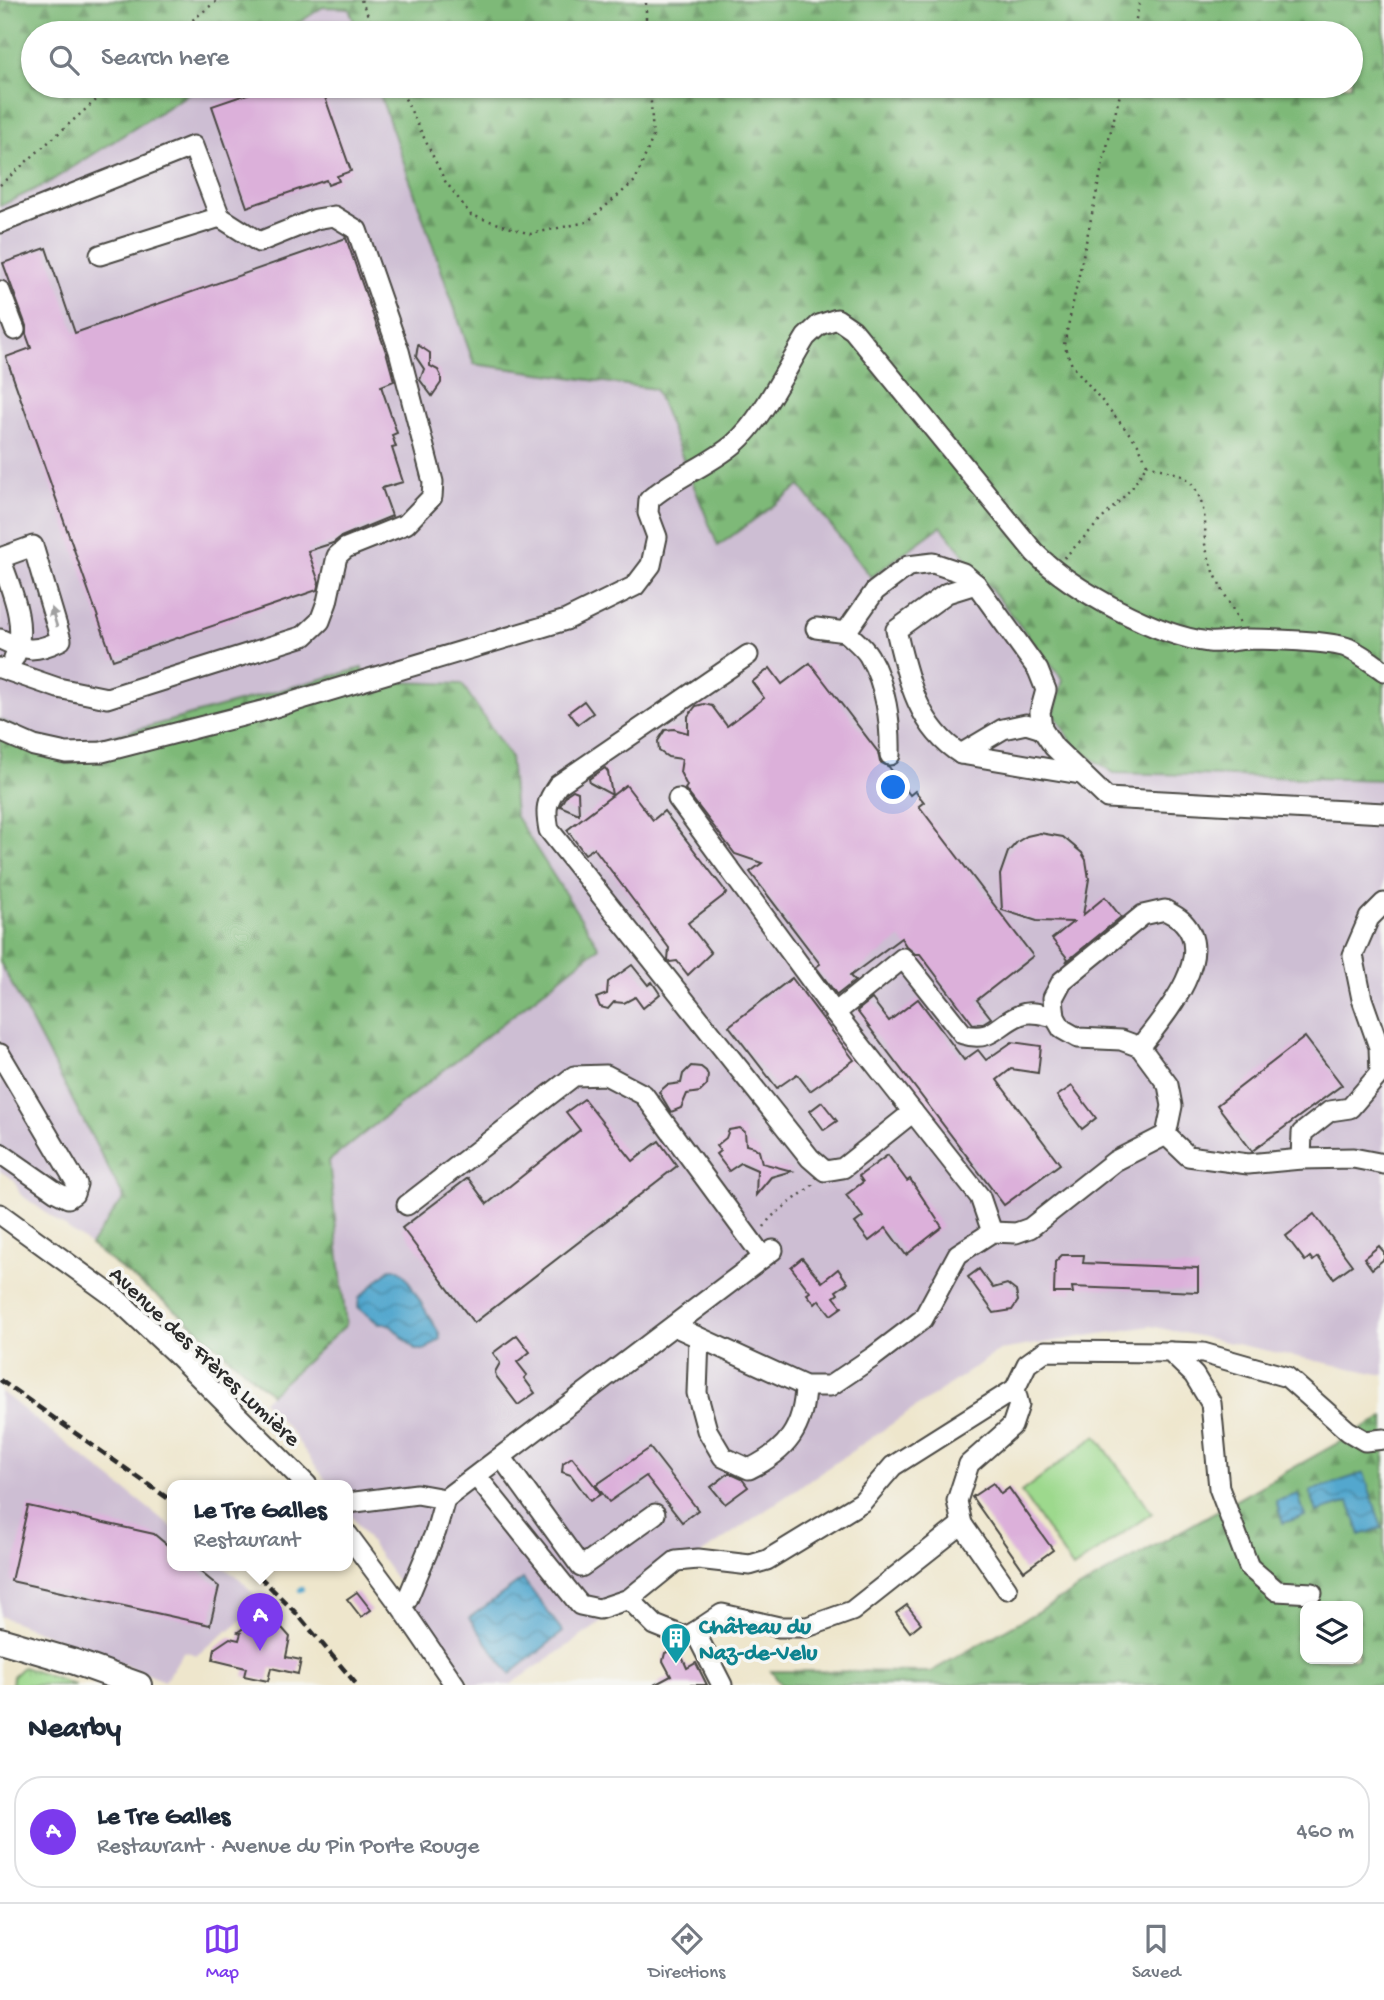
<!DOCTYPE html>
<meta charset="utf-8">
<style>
:root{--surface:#fff;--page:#f6f6f7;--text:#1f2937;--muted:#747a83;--line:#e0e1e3;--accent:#7c3aed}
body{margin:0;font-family:"Gochi Hand",sans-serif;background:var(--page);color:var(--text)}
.controls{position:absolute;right:21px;bottom:21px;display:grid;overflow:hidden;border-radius:14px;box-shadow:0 2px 5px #0004}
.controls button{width:63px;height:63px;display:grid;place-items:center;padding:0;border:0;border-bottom:2px solid var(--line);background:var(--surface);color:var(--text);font:35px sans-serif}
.you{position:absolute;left:894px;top:788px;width:24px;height:24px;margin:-18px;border:5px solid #fff;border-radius:50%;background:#1a73e8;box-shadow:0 0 0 10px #1a73e833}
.badge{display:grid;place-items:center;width:46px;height:46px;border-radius:50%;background:var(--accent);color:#fff;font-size:23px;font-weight:700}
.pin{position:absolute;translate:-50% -58px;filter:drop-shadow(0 2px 4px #0008)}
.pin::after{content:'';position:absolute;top:37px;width:24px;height:21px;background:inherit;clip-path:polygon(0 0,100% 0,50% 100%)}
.popup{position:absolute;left:167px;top:1480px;width:186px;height:91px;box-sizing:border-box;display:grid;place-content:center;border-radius:14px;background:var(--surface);filter:drop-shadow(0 2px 5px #0005);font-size:23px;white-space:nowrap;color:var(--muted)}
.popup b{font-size:26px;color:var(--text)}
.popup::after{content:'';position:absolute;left:50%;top:100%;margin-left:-14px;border:14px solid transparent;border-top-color:var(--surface)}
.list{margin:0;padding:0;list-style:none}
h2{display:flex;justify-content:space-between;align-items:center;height:91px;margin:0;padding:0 28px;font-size:30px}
h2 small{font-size:23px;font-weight:400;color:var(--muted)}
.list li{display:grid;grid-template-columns:46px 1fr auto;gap:21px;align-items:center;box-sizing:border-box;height:112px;margin:0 14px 14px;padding:0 14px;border:2px solid var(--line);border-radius:28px}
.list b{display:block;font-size:26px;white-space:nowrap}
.list p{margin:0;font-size:23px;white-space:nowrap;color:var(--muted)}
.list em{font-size:23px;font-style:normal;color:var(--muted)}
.icon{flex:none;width:38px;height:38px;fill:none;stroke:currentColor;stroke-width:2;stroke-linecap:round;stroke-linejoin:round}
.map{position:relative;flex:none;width:1384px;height:1685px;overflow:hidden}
.search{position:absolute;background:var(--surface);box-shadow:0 2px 5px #0004;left:21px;right:21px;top:21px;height:77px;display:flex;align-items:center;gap:18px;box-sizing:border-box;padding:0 24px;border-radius:38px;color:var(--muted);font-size:26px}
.sheet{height:217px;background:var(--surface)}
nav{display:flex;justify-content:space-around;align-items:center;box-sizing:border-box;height:98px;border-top:2px solid var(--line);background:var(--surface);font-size:19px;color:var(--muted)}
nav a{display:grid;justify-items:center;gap:4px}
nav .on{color:var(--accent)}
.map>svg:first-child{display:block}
</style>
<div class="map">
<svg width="1384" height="1685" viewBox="0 0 1384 1685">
<defs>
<pattern id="grass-tufts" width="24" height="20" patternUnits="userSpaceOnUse" patternTransform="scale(1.75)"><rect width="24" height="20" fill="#9dd98d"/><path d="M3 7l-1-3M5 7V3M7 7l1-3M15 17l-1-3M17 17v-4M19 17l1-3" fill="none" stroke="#87ba7a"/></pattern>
<pattern id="forest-firs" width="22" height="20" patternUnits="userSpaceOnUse" patternTransform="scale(1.75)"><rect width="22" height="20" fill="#7eb978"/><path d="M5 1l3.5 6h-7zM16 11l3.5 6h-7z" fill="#679763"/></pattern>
<pattern id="water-waves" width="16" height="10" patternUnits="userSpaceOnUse" patternTransform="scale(1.75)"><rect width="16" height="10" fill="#52a7ce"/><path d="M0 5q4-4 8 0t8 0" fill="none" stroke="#4488a7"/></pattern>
</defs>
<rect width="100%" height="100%" fill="#f6f6f2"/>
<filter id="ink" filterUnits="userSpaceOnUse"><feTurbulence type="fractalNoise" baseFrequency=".0143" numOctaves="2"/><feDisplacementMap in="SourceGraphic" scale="14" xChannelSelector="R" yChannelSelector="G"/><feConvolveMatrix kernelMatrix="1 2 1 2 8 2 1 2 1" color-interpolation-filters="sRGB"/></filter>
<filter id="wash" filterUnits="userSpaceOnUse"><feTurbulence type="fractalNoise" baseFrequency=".00686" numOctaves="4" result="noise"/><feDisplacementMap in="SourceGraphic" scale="28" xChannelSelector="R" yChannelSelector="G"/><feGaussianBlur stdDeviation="1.57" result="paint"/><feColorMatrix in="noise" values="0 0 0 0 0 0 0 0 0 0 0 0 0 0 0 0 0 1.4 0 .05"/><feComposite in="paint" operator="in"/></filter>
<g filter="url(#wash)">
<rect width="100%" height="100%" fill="#eee6cc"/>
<g fill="#cdbed3">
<polygon points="323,7 349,8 358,33 283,33"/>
<polygon points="201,86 377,86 474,364 655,389 718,546 801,486 871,577 941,526 1063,680 1055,714 1075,747 1114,773 1384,780 1384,1375 1150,1326 1000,1350 510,1685 471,1685 348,1511 348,1485 329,1485 292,1433 263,1401 346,1325 329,1161 599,948 515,815 510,757 364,681 361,668 118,735 70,743 40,738 0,720 0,206 46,184"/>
<polygon points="0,962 124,1198 90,1245 20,1194 14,1180 0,1171"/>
<polygon points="0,1391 172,1527 173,1565 221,1565 243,1582 262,1604 197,1655 184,1651 165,1681 0,1616"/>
</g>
<polygon fill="url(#grass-tufts)" stroke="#64825c" stroke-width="2" points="23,1667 75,1685 12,1685 13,1676"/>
<g fill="url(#forest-firs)" stroke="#547252" stroke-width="2" fill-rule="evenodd">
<polygon points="0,0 1384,0 1384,780 1114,773 1075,747 1054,714 1063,680 941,526 871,577 800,486 718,546 655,389 474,364 377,86 1351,86 1351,33 358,33 349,8 323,7 283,33 33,33 33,86 201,86 46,184 0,206"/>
<polygon points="362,668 365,681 462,684 510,757 515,815 599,947 329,1161 346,1325 271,1394 179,1313 90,1245 124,1198 0,962 0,720 40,738 70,743 118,735"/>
<path d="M1384 1417V1685H781L771 1671 930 1672ZM1305 1606H1358V1659H1305Z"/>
</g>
<polygon fill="#9dd98d" stroke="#64825c" stroke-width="2" points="1096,1436 1152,1513 1073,1568 1021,1492"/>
<g fill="url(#water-waves)" stroke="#3e697c" stroke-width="2">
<polygon points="390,1269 398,1269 404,1274 439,1333 440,1339 425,1350 416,1350 389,1324 379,1324 358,1307 359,1298"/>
<polygon points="1364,1473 1382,1528 1360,1535 1349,1502 1317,1512 1310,1491"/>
<polygon points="1298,1494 1305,1516 1283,1523 1276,1501"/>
<polygon points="523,1579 563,1632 510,1674 469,1618"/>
</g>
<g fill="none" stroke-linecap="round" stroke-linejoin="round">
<g stroke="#52a7ce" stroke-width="4.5">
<polyline points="300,1590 302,1589"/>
<polyline points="271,1606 276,1603"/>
</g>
</g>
<g id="blocks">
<g fill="#dcb0da">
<polygon points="271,86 321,86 351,171 337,176 339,181 328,185 326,180 247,207 212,106"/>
<polygon points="346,238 387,355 394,381 381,386 397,433 392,435 396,447 392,448 403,482 382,488 392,516 341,537 333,543 308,551 319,582 317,590 113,660 6,357 31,348 26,334 26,326 3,263 46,248 75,333"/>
<polygon points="418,345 430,353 430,366 438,370 441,376 441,383 432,396 420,380 424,369 416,357"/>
<polygon points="810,663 878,752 880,762 889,767 910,795 915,791 924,802 919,806 1033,956 977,1000 991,1018 983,1023 973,1024 920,954 915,954 906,946 901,938 850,976 855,981 837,995 816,967 820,964 750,872 762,863 735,854 685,789 687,786 680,772 682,759 668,757 659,751 658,741 665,730 674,729 688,733 688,716 696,706 704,704 712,706 727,726 764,698 752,682 770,668 782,684"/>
<polygon points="584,701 593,713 578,724 569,712"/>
<polygon points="605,768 608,772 612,795 590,783 589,779"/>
<polygon points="626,785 653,820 664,811 727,893 688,923 711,953 688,975 677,961 670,962 668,960 669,948 594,848 585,854 567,830"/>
<polygon points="573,790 578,792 579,814 560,806 567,794"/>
<polygon points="1040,833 1063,837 1082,853 1086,860 1089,879 1083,915 1105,897 1121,917 1066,962 1068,959 1052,939 1073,922 1037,921 1002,910 1000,875 1008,852 1017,842 1027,836"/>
<polygon points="632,965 648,985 652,982 660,994 643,1008 635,997 624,1003 614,1002 608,1009 600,1007 596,998 607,994 608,982"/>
<polygon points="792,978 854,1060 810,1091 797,1074 777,1088 729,1026"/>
<polygon points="872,999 889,1021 918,999 964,1060 978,1050 986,1060 1012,1042 1041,1046 1038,1073 1011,1069 997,1080 1060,1164 1004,1205 857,1011"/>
<polygon points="1305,1037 1342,1085 1252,1151 1217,1105"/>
<polygon points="691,1066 701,1067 706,1071 708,1075 707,1085 700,1092 687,1094 681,1108 671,1112 659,1092 667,1085 681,1083 683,1074"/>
<polygon points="1072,1086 1096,1118 1082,1129 1057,1096"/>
<polygon points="584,1099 633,1161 659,1141 677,1166 474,1323 402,1228 468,1178 487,1204 580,1130 566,1112"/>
<polygon points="822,1102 837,1121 824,1130 810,1111"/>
<polygon points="740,1128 745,1132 746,1145 754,1147 759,1151 762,1163 792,1171 771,1177 756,1195 757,1170 741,1163 729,1171 716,1154 720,1151 716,1146 726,1138 729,1130"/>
<polygon points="888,1155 907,1181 910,1179 942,1227 906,1255 886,1228 869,1241 855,1223 863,1217 846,1195 863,1182 859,1176"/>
<polygon points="1314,1214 1352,1265 1334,1278 1318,1257 1313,1261 1310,1257 1305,1261 1286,1236"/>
<polygon points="1379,1246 1384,1252 1384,1259 1372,1269 1364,1258"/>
<polygon points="1062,1255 1084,1255 1083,1263 1198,1268 1198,1292 1072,1287 1073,1293 1054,1293 1055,1262"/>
<polygon points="802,1258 822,1282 838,1269 848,1283 836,1291 838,1294 834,1297 842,1307 831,1315 819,1300 815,1304 807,1294 810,1292 791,1267"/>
<polygon points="979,1269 993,1288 1007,1284 1016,1291 1018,1301 1012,1310 994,1313 968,1277"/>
<polygon points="517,1335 530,1352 517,1362 527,1375 524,1378 535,1393 518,1405 496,1376 495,1372 500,1363 493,1353"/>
<polygon points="650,1448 698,1510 682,1522 646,1476 609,1502 596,1485"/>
<polygon points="572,1457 601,1494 590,1501 571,1475 562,1472 563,1463"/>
<polygon points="729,1473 742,1479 748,1487 725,1504 711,1487"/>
<polygon points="993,1483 1001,1494 1009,1488 1053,1550 1024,1571 972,1497"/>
<polygon points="28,1506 154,1534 172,1549 172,1565 192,1565 219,1587 210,1625 11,1581"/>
<polygon points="357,1592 371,1610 361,1617 347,1599"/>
<polygon points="907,1605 921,1623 910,1632 896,1613"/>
<polygon points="275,1620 290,1637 286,1657 301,1660 298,1674 271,1668 268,1681 244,1676 246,1668 213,1660 215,1648 230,1638 239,1640 241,1633 238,1632 252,1622 268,1626"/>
<polygon points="672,1650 680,1652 687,1668 696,1663 707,1685 654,1685 671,1676 663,1661 665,1653"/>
</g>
</g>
</g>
<g filter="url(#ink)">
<use href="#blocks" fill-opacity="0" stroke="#484743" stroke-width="2"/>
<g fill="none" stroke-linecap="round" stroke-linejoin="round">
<g stroke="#484743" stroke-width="23">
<g id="minor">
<polyline points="0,223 193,146 220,217 100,255"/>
<polyline points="0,291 15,330"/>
<path d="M0 558 33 546 61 640C35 653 25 651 0 639"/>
<path d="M0 558C11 589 29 627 14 658"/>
<path d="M976 584 947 593 896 630C907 676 918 728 961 754L1080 774"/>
<polyline points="816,628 846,632"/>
<path d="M748 655 558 785C546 802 545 809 549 830L810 1158 825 1171 843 1168 913 1112"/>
<polyline points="0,668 58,688 107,698 304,636 320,621 327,602 337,556 346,548 406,524 432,497 433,482 399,351 357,230 334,216 316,219 259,242 220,217"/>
<path d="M0 731 34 746 66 753 102 752 262 711 566 620 635 586 651 565 657 537 648 513 649 500C675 477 708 466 734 444 762 420 786 369 806 337L819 325 837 319 853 330 1035 553C1072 590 1157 636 1209 642 1221 643 1234 640 1247 639 1265 639 1334 641 1348 648 1361 654 1373 663 1384 671"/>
<polyline points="961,754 1003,729 1026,724 1042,729"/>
<path d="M890 755C891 723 886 685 869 656 864 647 853 639 846 632L875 591 908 566 933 563 963 573 976 584 1038 670 1046 690 1040 712 1042 729 1054 747 1107 798 1384 813"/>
<polyline points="678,799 835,1013 980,1197 992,1232"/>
<path d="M835 1013 903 958 963 1034C992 1043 997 1024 1020 1015 1031 1010 1044 1015 1055 1017"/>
<path d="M1140 1047C1162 1019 1217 957 1183 922 1179 917 1171 914 1165 910L1143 915 1062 981 1053 998 1055 1017 1062 1029 1078 1038 1121 1040 1140 1047 1168 1085 1172 1106 1166 1135"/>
<polyline points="0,1054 77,1184 74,1194 68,1198 56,1192 0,1153"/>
<polyline points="1301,1159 1302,1133 1330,1111 1350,1108 1380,1073 1379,1047 1362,999 1353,955 1369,918 1384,903"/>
<polyline points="407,1205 574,1076 606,1075 644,1095 763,1257"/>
<polyline points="0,1214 117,1299 178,1356 307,1485"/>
<polyline points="674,1326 805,1386 830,1386 873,1357 923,1319 958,1254 992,1232 1016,1233 1030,1228 1115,1161 1166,1135 1188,1156 1248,1164 1301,1159 1353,1158 1384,1164"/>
<path d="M699 1338 697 1393 707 1430 723 1457 749 1469C787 1451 804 1428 805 1386"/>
<polyline points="1170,1352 1203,1353 1287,1377 1348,1431 1365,1441 1384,1439"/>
<polyline points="502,1458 581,1567 655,1514"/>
<polyline points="477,1477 580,1605 599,1609 629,1599 676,1561 698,1559 750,1565 767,1560 862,1502 893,1466 1015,1389 1027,1364 1045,1351 1170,1352 1194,1375 1211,1403 1219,1488 1249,1567 1277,1591 1312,1593"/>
<polyline points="445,1499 773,1250"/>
<polyline points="348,1503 417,1494 445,1499 436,1531 407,1600 400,1605"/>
<polyline points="348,1535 400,1605 455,1685"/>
<polyline points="1007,1589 962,1524 957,1501 969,1464 1012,1426 1019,1405 1015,1389"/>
<polyline points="629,1599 655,1625 685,1637 695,1632 722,1685"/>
<polyline points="695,1632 722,1614 779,1627 807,1627 852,1611 962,1524"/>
</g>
</g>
<g stroke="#484743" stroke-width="28">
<polyline id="major" points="0,1640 75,1662 139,1685"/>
</g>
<g stroke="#484743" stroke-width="2.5" stroke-dasharray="2 5" stroke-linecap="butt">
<polyline points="361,0 376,33"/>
<polyline points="176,33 218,0"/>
<polyline points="646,33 646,0"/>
<polyline points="1133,33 1140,0"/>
<polyline points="399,86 445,181 471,215 530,234 587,222 635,181 653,137 650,86"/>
<polyline points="0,185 112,86"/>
<path d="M1147 464C1159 470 1176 471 1187 479 1199 489 1204 508 1205 523 1206 530 1204 537 1205 544 1211 572 1227 598 1240 623"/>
<polyline points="1064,558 1132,488 1147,464 1138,444 1072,365 1064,345 1102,167 1122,86"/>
<polyline points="764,1227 770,1218 814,1184"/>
</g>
<use href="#minor" stroke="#fff" stroke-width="19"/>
<use href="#major" stroke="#fff" stroke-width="24"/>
<g stroke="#2b2b2b" stroke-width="4.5" stroke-dasharray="10 5" stroke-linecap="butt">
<polyline points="0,1380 173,1502"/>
<polyline points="248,1565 298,1615 357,1685"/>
</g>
</g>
<defs><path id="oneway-solid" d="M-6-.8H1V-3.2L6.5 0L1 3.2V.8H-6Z" transform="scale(1.75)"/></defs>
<use fill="#a0a0a0" href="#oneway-solid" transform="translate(54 617) rotate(-107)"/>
</g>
<defs>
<g id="building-pin" transform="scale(1.575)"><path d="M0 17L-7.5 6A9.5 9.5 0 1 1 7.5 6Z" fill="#0f9aa8" stroke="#f6f6f2"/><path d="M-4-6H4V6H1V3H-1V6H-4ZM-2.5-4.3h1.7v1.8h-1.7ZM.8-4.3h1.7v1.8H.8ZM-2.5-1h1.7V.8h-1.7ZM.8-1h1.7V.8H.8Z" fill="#fff"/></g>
</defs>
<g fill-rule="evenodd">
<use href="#building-pin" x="676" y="1638"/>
</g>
<g text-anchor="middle" stroke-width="7" stroke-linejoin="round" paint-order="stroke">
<g font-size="23" fill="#2b2b2b" stroke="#f6f6f2">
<text transform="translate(206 1355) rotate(43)" y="8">Avenue des Frères Lumière</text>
</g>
<g font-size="23" font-weight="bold" fill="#0d838f" stroke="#f6f6f2" text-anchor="start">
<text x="699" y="1633">Château du<tspan x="699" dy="26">Naz-de-Velu</tspan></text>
</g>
</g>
</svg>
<div class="controls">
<button><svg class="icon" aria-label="layers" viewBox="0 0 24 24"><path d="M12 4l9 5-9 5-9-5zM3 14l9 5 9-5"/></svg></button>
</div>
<div class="you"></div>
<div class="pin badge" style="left:260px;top:1651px">A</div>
<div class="popup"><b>Le Tre Galles</b>Restaurant</div>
<div class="search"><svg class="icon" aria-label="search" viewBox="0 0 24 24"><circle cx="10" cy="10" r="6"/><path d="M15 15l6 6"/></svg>Search here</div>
</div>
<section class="sheet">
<h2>Nearby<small></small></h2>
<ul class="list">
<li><span class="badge">A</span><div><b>Le Tre Galles</b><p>Restaurant · Avenue du Pin Porte Rouge</p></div><em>460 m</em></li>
</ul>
</section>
<nav>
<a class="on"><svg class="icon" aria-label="map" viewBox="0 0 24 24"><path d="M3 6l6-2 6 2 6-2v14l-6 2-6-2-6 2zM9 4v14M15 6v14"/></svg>Map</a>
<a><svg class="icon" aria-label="directions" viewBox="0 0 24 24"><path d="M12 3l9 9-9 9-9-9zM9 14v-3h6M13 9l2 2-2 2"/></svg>Directions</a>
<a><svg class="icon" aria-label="saved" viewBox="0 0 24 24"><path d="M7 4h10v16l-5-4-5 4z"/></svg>Saved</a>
</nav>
